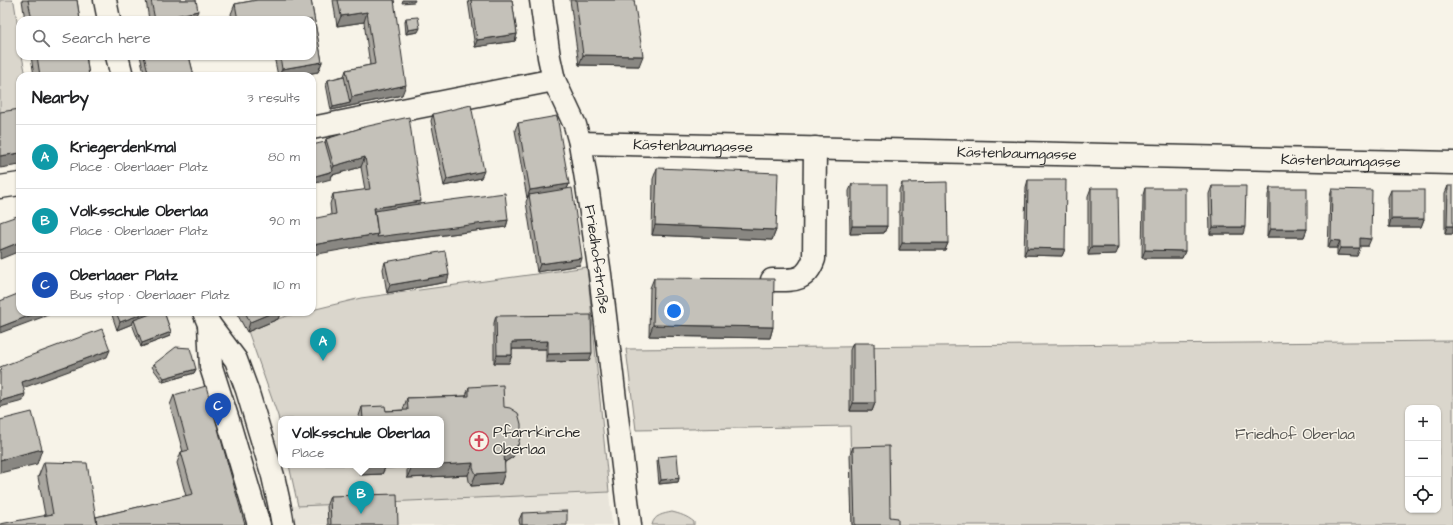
<!DOCTYPE html>
<meta charset="utf-8">
<style>
:root{--surface:#fff;--page:#f6f6f6;--text:#202124;--muted:#757577;--line:#e0e0e0;--accent:#1a73e8}
body{margin:0;font-family:"Architects Daughter",sans-serif;background:var(--page);color:var(--text)}
.controls{position:absolute;right:12px;bottom:12px;display:grid;overflow:hidden;border-radius:8px;box-shadow:0 1px 3px #0004}
.controls button{width:36px;height:36px;display:grid;place-items:center;padding:0;border:0;border-bottom:1px solid var(--line);background:var(--surface);color:var(--text);font:20px sans-serif}
.you{position:absolute;left:674px;top:311px;width:14px;height:14px;margin:-10px;border:3px solid #fff;border-radius:50%;background:#1a73e8;box-shadow:0 0 0 6px #1a73e833}
.badge{display:grid;place-items:center;width:26px;height:26px;border-radius:50%;background:var(--accent);color:#fff;font-size:13px;font-weight:700}
.pin{position:absolute;translate:-50% -33px;filter:drop-shadow(0 1px 2px #0008)}
.pin::after{content:'';position:absolute;top:21px;width:14px;height:12px;background:inherit;clip-path:polygon(0 0,100% 0,50% 100%)}
.popup{position:absolute;left:278px;top:416px;width:166px;height:52px;box-sizing:border-box;display:grid;place-content:center;border-radius:8px;background:var(--surface);filter:drop-shadow(0 1px 3px #0005);font-size:13px;white-space:nowrap;color:var(--muted)}
.popup b{font-size:15px;color:var(--text)}
.popup::after{content:'';position:absolute;left:50%;top:100%;margin-left:-8px;border:8px solid transparent;border-top-color:var(--surface)}
.list{margin:0;padding:0;list-style:none}
h2{display:flex;justify-content:space-between;align-items:center;height:52px;margin:0;padding:0 16px;font-size:17px}
h2 small{font-size:13px;font-weight:400;color:var(--muted)}
.list li{display:grid;grid-template-columns:26px 1fr auto;gap:12px;align-items:center;box-sizing:border-box;height:64px;padding:0 16px;border-top:1px solid var(--line)}
.list b{display:block;font-size:15px;white-space:nowrap}
.list p{margin:0;font-size:13px;white-space:nowrap;color:var(--muted)}
.list em{font-size:13px;font-style:normal;color:var(--muted)}
.icon{flex:none;width:22px;height:22px;fill:none;stroke:currentColor;stroke-width:2;stroke-linecap:round;stroke-linejoin:round}
.map{position:relative;flex:none;width:1453px;height:525px;overflow:hidden}
.search{position:absolute;background:var(--surface);box-shadow:0 1px 3px #0004;left:16px;top:16px;width:300px;height:44px;display:flex;align-items:center;gap:10px;box-sizing:border-box;padding:0 14px;border-radius:12px;color:var(--muted);font-size:15px}
.panel{position:absolute;background:var(--surface);box-shadow:0 1px 3px #0004;left:16px;top:72px;width:300px;height:244px;border-radius:12px}
.map>svg:first-child{display:block}
</style>
<div class="map">
<svg width="1453" height="525" viewBox="0 0 1453 525">
<rect width="100%" height="100%" fill="#f7f3e8"/>
<filter id="ink" filterUnits="userSpaceOnUse"><feTurbulence type="fractalNoise" baseFrequency=".025" numOctaves="2"/><feDisplacementMap in="SourceGraphic" scale="8" xChannelSelector="R" yChannelSelector="G"/><feConvolveMatrix kernelMatrix="1 2 1 2 8 2 1 2 1" color-interpolation-filters="sRGB"/></filter>
<g filter="url(#ink)">
<polygon fill="#e8e4da" points="609,492 612,525 291,525 287,506"/>
<g fill="#dad6cc" stroke="#82807c" fill-rule="evenodd">
<polygon points="0,0 12,0 14,2 20,40 20,56 22,56 26,76 20,76 20,111 0,114"/>
<path d="M587 267 609 492 298 506 289 465H441V419H281V430L278 416 248 331C268 323 290 312 312 312V310L361 298Z"/>
<path d="M1453 341V525H852L850 426 636 430 626 349ZM1408 408H1438V510H1408Z"/>
<path d="M672 512C680 514 687 516 694 522V525H652C654 515 663 514 672 512Z"/>
</g>
<g fill="none" stroke-linecap="round" stroke-linejoin="round">
<g stroke="#2b2b2b" stroke-width="25">
<g id="minor">
<path id="s1" d="M541 0 549 57 554 80 575 125 580 143 586 179 600 274 630 525"/>
<polyline points="312,128 554,80"/>
<path id="s2" d="M580 143 1453 163"/>
<polyline points="0,187 20,184"/>
<path d="M772 280C793 280 806 282 814 259L815 148"/>
</g>
</g>
<g stroke="#2b2b2b" stroke-width="25">
<g id="major">
<polyline points="105,0 109,20"/>
<polyline points="117,56 122,76"/>
<polyline points="204,312 209,324 236,360 247,390 273,476 279,503 283,525"/>
<polyline points="209,324 211,367 228,420 259,525"/>
</g>
</g>
<use href="#minor" stroke="#f7f3e8" stroke-width="22"/>
<use href="#major" stroke="#f7f3e8" stroke-width="22"/>
</g>
<g fill="#a9a69f" stroke="#2b2b2b">
<polygon points="22,0 77,0 80,20 25,20"/>
<polygon points="146,0 196,0 194,20 149,20"/>
<polygon points="257,0 311,0 322,62 318,72 295,76 278,76 274,56 312,56 312,20 232,20 231,14 235,4"/>
<polygon points="333,0 394,0 402,95 331,110 326,84 328,80 344,76 346,70 370,65 364,22 337,26"/>
<polygon points="468,0 512,0 517,34 515,41 475,47"/>
<polygon points="570,0 634,0 639,66 579,65"/>
<polygon points="406,18 418,32 406,34 405,22"/>
<polygon points="31,56 86,56 89,76 34,76"/>
<polygon points="140,56 189,56 194,76 145,76"/>
<polygon points="433,114 481,178 444,186 431,121"/>
<polygon points="518,123 569,184 567,189 580,265 537,272 526,202 528,197 527,198 515,130"/>
<polygon points="364,127 420,204 508,220 506,227 374,244 331,215 330,204 333,194 365,190 361,167 332,175 331,179 325,142 326,139"/>
<polygon points="657,168 776,230 772,240 652,235 653,179"/>
<polygon points="1028,180 1065,249 1062,256 1024,255 1026,187"/>
<polygon points="902,183 948,243 945,250 899,250 899,190"/>
<polygon points="852,184 887,226 884,233 850,234 849,191"/>
<polygon points="1212,186 1243,234 1210,234 1209,194"/>
<polygon points="1448,186 1453,234 1445,234 1445,193"/>
<polygon points="1091,188 1116,254 1088,255 1088,196"/>
<polygon points="1145,188 1185,251 1182,258 1142,258 1143,195"/>
<polygon points="1270,188 1307,229 1304,237 1267,237 1268,195"/>
<polygon points="1332,189 1368,246 1360,246 1357,256 1337,255 1337,248 1328,248 1330,196"/>
<polygon points="1391,190 1424,219 1421,227 1389,227 1388,197"/>
<polygon points="385,262 447,282 387,293 383,269"/>
<polygon points="654,278 773,327 770,338 649,336 650,288"/>
<polygon points="111,312 164,312 171,332 170,336 141,347 132,324 117,330"/>
<polygon points="236,312 281,312 278,319 247,332"/>
<polygon points="496,316 589,361 546,362 546,349 512,349 512,355 509,363 494,363 494,323"/>
<polygon points="853,343 875,403 872,411 850,411 850,350"/>
<polygon points="154,364 196,369 194,373 163,382 152,367"/>
<polygon points="469,387 504,407 518,445 513,457 505,462 501,484 471,486 469,481 468,475 407,478 407,467 385,468 382,474 360,475 360,465 441,465 441,419 358,419 362,407 386,411 403,410 407,398 466,396"/>
<polygon points="174,395 245,525 45,515 38,477 44,462 96,517 186,496 177,463 181,452 183,452 170,405"/>
<polygon points="853,447 890,517 898,525 852,525 850,455"/>
<polygon points="658,457 679,478 678,482 659,484 657,461"/>
<polygon points="330,496 398,525 328,525 327,504"/>
<polygon points="522,513 567,525 520,525 519,520"/>
</g>
<g fill="#898782" stroke="#2b2b2b">
<polygon points="403,0 415,0 414,2 402,3"/>
<polygon points="198,11 194,20 155,20"/>
<polygon points="367,12 364,22 337,26 341,16"/>
<polygon points="420,28 418,32 406,34 408,30"/>
<polygon points="517,34 515,41 475,47 477,40"/>
<polygon points="583,55 643,56 639,66 579,65"/>
<polygon points="322,62 318,72 295,76 279,76 282,69"/>
<polygon points="406,85 402,95 331,110 333,107 350,103 352,97"/>
<polygon points="20,153 20,165 0,168 0,156"/>
<polygon points="365,157 361,167 332,175 331,179 312,184 312,177 331,172 334,166"/>
<polygon points="484,171 481,178 444,186 447,179"/>
<polygon points="569,184 566,191 529,195 528,197 527,198 530,190"/>
<polygon points="421,201 418,211 374,218 374,208"/>
<polygon points="1391,219 1424,219 1421,227 1389,227"/>
<polygon points="508,220 506,227 374,244 312,255 312,245 378,234"/>
<polygon points="655,225 776,230 772,240 652,235"/>
<polygon points="852,226 887,226 884,233 850,234"/>
<polygon points="1447,226 1453,226 1453,234 1445,234"/>
<polygon points="1213,227 1245,227 1243,234 1210,234"/>
<polygon points="1270,229 1307,229 1304,237 1267,237"/>
<polygon points="1360,238 1371,239 1368,246 1357,246"/>
<polygon points="1331,240 1340,241 1337,248 1328,248"/>
<polygon points="20,242 20,251 0,259 0,250"/>
<polygon points="902,243 948,243 945,250 899,250"/>
<polygon points="1091,247 1119,247 1116,254 1088,255"/>
<polygon points="1027,248 1065,249 1062,256 1024,255"/>
<polygon points="1340,248 1360,248 1357,256 1337,255"/>
<polygon points="1145,250 1185,251 1182,258 1142,258"/>
<polygon points="582,258 580,265 537,272 540,264"/>
<polygon points="449,275 447,282 387,293 390,285"/>
<polygon points="39,312 56,312 0,333 0,327"/>
<polygon points="148,312 162,312 134,320 132,324 117,330 120,322"/>
<polygon points="274,312 281,312 278,319 247,332 250,322"/>
<polygon points="653,325 773,327 770,338 649,336"/>
<polygon points="171,332 170,336 141,347 142,343"/>
<polygon points="548,341 546,349 509,349 512,342"/>
<polygon points="110,350 107,357 20,389 22,382"/>
<polygon points="592,353 589,361 546,362 548,354"/>
<polygon points="497,355 512,355 509,363 494,363"/>
<polygon points="196,369 194,373 163,382 164,378"/>
<polygon points="25,394 23,401 0,407 0,401"/>
<polygon points="853,403 875,403 872,411 850,411"/>
<polygon points="518,445 513,457 500,465 504,453"/>
<polygon points="42,449 37,464 0,473 0,460"/>
<polygon points="473,463 468,475 407,478 412,466"/>
<polygon points="364,465 407,465 407,467 385,468 382,474 360,475"/>
<polygon points="505,472 501,484 471,486 476,474"/>
<polygon points="679,478 678,482 659,484 661,480"/>
</g>
<g fill="#c4c1b9" stroke="#2b2b2b">
<polygon points="28,0 77,0 80,20 32,20"/>
<polygon points="151,0 196,0 198,11 155,20"/>
<polygon points="257,0 311,0 322,62 282,69 280,56 312,56 312,20 238,20 235,4"/>
<polygon points="338,0 394,0 406,85 352,97 346,70 375,64 367,12 341,16"/>
<polygon points="471,0 512,0 517,34 477,40"/>
<polygon points="576,0 634,0 643,56 583,55"/>
<polygon points="179,17 180,20 166,20"/>
<polygon points="418,17 420,28 408,30 406,18"/>
<polygon points="37,56 86,56 89,76 40,76"/>
<polygon points="144,56 189,56 194,76 149,76"/>
<polygon points="344,76 350,103 333,107 328,80"/>
<polygon points="471,105 484,171 447,179 433,114"/>
<polygon points="20,109 20,153 0,156 0,112"/>
<polygon points="557,116 569,184 530,190 518,123"/>
<polygon points="409,117 421,201 374,208 378,234 312,245 312,219 336,214 333,194 370,189 365,157 334,166 326,139 364,127"/>
<polygon points="325,142 333,171 312,177 312,145"/>
<polygon points="657,168 778,173 776,230 655,225"/>
<polygon points="1028,180 1066,180 1065,249 1027,248"/>
<polygon points="947,182 948,243 902,243 902,183"/>
<rect x="852" y="184" width="35" height="42"/>
<polygon points="1212,186 1246,186 1245,227 1213,227"/>
<polygon points="1448,186 1453,186 1453,226 1447,226"/>
<polygon points="572,188 582,258 540,264 529,195"/>
<polygon points="1091,188 1118,188 1119,247 1091,247"/>
<polygon points="1145,188 1185,188 1185,251 1145,250"/>
<rect x="1270" y="188" width="37" height="41"/>
<polygon points="1332,189 1372,190 1371,239 1360,238 1360,248 1340,248 1340,241 1331,240"/>
<rect x="1391" y="190" width="33" height="29"/>
<polygon points="505,193 508,220 377,237 378,234 375,211 412,205"/>
<polygon points="20,215 20,242 0,250 0,222"/>
<polygon points="445,251 449,275 390,285 385,262"/>
<polygon points="654,278 774,279 773,327 653,325"/>
<polygon points="20,293 20,312 39,312 0,327 0,301"/>
<polygon points="116,312 148,312 120,322"/>
<polygon points="156,312 164,312 171,332 142,343 134,320"/>
<polygon points="245,312 274,312 250,322"/>
<polygon points="591,315 592,353 548,354 548,341 512,342 512,355 497,355 496,316"/>
<polygon points="102,329 110,350 22,382 25,394 0,401 0,371 2,370 0,367"/>
<polygon points="853,343 874,343 875,403 853,403"/>
<polygon points="176,347 190,348 196,369 164,378 154,364"/>
<polygon points="503,385 504,407 510,408 518,413 521,424 521,434 518,445 504,453 505,472 476,474 473,468 473,463 441,465 441,419 363,419 362,407 385,406 386,411 408,410 407,398 469,396 469,387"/>
<polygon points="206,386 245,525 97,525 96,517 193,494 181,452 189,450 174,395"/>
<polygon points="32,412 42,449 0,460 0,420"/>
<polygon points="889,446 890,517 898,518 898,525 855,525 853,447"/>
<polygon points="677,455 679,478 661,480 658,457"/>
<polygon points="44,462 87,463 97,525 0,525 0,524 53,514"/>
<polygon points="412,465 433,465 412,466"/>
<polygon points="397,494 398,525 331,525 330,496"/>
<polygon points="567,511 567,525 522,525 522,513"/>
</g>
</g>
<defs>
<g id="church-ring" transform="scale(1)"><circle r="9.5" fill="#f7f3e8" stroke="#d1495b" stroke-width="1.5"/><path d="M-1.2-6h2.4v3.5h3.3v2.4h-3.3V6h-2.4V-.1h-3.3v-2.4h3.3Z" fill="#d1495b"/></g>
</defs>
<g fill-rule="evenodd">
<use href="#church-ring" x="479" y="441"/>
</g>
<g text-anchor="middle" stroke-width="3" stroke-linejoin="round" paint-order="stroke">
<g font-size="15" fill="#2b2b2b" stroke="#f7f3e8">
<text dy="5" stroke="none"><textPath href="#s2" startOffset="113">Kästenbaumgasse</textPath></text>
<text dy="5" stroke="none"><textPath href="#s2" startOffset="437">Kästenbaumgasse</textPath></text>
<text dy="5" stroke="none"><textPath href="#s2" startOffset="761">Kästenbaumgasse</textPath></text>
<text dy="5" stroke="none"><textPath href="#s1" startOffset="267">Friedhofstraße</textPath></text>
</g>
<g font-size="15" fill="#2b2b2b" stroke="#f7f3e8" text-anchor="start">
<text x="493" y="437">Pfarrkirche<tspan x="493" dy="17">Oberlaa</tspan></text>
</g>
<g font-size="15" fill="#575653" stroke="#f7f3e8">
<text x="1295" y="439">Friedhof Oberlaa</text>
</g>
</g>
</svg>
<div class="controls">
<button>+</button>
<button>−</button>
<button><svg class="icon" aria-label="locate" viewBox="0 0 24 24"><circle cx="12" cy="12" r="6"/><path d="M12 2v4M12 18v4M2 12h4M18 12h4"/></svg></button>
</div>
<div class="you"></div>
<div class="pin badge" style="left:323px;top:361px;background:#0f9aa8">A</div>
<div class="pin badge" style="left:361px;top:514px;background:#0f9aa8">B</div>
<div class="popup"><b>Volksschule Oberlaa</b>Place</div>
<div class="pin badge" style="left:218px;top:426px;background:#1a4fb4">C</div>
<div class="search"><svg class="icon" aria-label="search" viewBox="0 0 24 24"><circle cx="10" cy="10" r="6"/><path d="M15 15l6 6"/></svg>Search here</div>
<section class="panel">
<h2>Nearby<small>3 results</small></h2>
<ul class="list">
<li><span class="badge" style="background:#0f9aa8">A</span><div><b>Kriegerdenkmal</b><p>Place · Oberlaaer Platz</p></div><em>80 m</em></li>
<li><span class="badge" style="background:#0f9aa8">B</span><div><b>Volksschule Oberlaa</b><p>Place · Oberlaaer Platz</p></div><em>90 m</em></li>
<li><span class="badge" style="background:#1a4fb4">C</span><div><b>Oberlaaer Platz</b><p>Bus stop · Oberlaaer Platz</p></div><em>110 m</em></li>
</ul>
</section>
</div>
